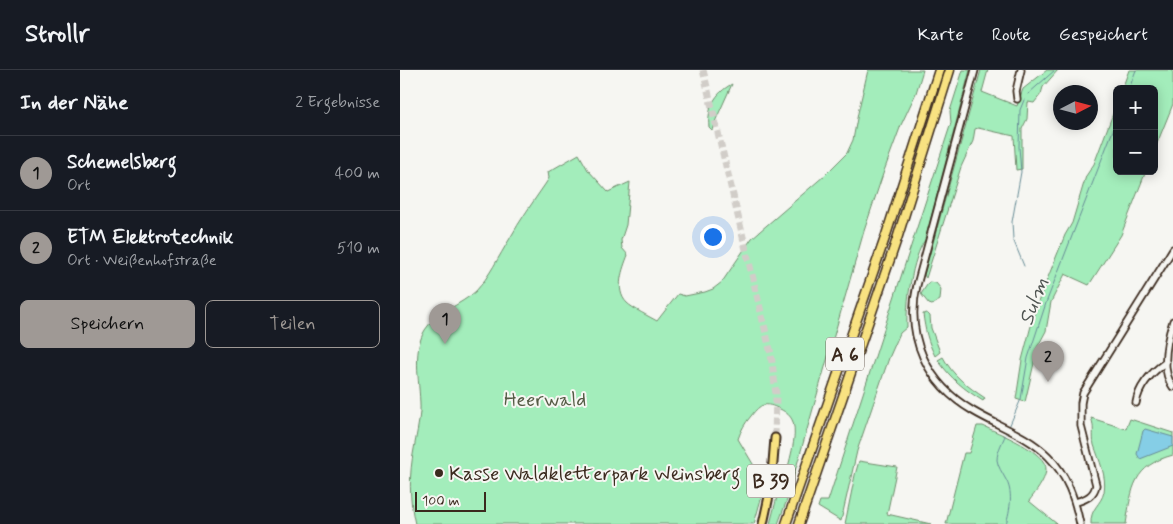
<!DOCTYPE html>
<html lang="de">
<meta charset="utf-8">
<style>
:root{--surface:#171b24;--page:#20242c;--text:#f1f3f6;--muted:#9ea1a6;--line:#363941;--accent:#9f9995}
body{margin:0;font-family:Mynerve,sans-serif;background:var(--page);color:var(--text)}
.controls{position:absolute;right:15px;top:15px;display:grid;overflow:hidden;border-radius:8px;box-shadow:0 2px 12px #0003}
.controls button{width:45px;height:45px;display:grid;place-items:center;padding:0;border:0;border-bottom:1px solid var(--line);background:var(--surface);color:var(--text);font:25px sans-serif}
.compass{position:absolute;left:653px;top:15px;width:45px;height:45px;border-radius:50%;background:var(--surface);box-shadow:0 2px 12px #0003;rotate:84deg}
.scale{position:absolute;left:15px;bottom:12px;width:71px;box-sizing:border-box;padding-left:5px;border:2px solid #3b2a1e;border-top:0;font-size:14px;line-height:18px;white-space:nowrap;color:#3b2a1e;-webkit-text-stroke:4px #f6f6f2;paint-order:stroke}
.you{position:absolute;left:312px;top:166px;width:18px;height:18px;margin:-12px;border:4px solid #fff;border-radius:50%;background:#1a73e8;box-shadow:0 0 0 8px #1a73e833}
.badge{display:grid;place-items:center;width:32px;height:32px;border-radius:50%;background:var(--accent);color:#111;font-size:16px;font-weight:700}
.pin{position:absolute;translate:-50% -41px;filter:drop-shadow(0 1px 2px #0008)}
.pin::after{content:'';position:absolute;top:26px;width:18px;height:15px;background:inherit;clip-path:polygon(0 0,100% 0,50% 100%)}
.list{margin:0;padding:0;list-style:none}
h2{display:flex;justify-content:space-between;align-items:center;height:65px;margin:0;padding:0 20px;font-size:21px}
h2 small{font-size:16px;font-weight:400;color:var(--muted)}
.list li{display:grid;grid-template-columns:32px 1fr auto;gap:15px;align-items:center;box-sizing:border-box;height:75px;padding:0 20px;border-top:1px solid var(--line)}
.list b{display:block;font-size:19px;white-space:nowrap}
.list p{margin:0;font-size:16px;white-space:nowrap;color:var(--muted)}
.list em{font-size:16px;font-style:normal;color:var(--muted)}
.actions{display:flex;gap:10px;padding:15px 20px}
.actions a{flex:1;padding:11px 0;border:1px solid var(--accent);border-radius:8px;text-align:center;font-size:18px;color:var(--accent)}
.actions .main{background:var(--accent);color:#111}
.map{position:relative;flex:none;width:773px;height:454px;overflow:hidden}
header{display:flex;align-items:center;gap:30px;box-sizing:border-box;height:70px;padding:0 25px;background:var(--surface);border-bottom:1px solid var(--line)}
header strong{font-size:24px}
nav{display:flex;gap:28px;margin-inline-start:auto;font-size:18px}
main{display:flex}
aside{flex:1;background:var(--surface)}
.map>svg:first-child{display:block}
</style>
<header>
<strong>Strollr</strong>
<nav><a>Karte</a><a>Route</a><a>Gespeichert</a></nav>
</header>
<main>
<aside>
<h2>In der Nähe<small>2 Ergebnisse</small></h2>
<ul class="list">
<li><span class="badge">1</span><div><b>Schemelsberg</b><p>Ort</p></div><em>400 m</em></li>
<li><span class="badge">2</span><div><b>ETM Elektrotechnik</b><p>Ort · Weißenhofstraße</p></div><em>510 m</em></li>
</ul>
<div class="actions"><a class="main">Speichern</a><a>Teilen</a></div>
</aside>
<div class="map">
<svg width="773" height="454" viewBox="0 0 773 454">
<rect width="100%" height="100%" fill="#f6f6f2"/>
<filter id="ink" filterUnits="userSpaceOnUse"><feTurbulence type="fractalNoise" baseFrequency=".02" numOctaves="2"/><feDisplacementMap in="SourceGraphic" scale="10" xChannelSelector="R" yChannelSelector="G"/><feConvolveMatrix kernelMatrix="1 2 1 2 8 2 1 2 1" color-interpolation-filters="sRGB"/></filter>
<g filter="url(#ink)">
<g fill="#a3edbb" stroke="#6f8c6c">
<path d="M468 0H523L516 23 501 55 484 101 464 161 390 419 386 414 385 410C388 394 398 367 393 352 391 346 386 342 380 339 365 332 361 333 351 346 345 353 341 360 338 369L362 409 361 429 354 454H15C9 429 9 404 14 379 16 367 19 354 20 342 21 315 11 283 25 260 35 243 61 235 76 221 89 207 99 186 109 170 120 150 133 132 146 113L149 108 148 102 179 84 188 100 208 122 230 112 226 155 221 170 222 178 228 185C223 198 214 220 227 233 232 238 250 247 257 251L278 224 285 226 305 222 313 219 322 212 352 168 425 105 447 83 453 70 458 43Z"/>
<path d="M563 0H570L525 170C512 188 506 234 507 257L500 263 489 288 457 381 441 451 418 437 420 431H428L551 53 550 41Z"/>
<polygon points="581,0 588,0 582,22 617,36 623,19 647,0 658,0 643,17 641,24 634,33 628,32 627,49 622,59 622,99 616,100 614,66 578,58 575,59 573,71 561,97 526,208 524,205"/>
<polygon points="729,0 773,0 773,34 754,81 754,19 722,19"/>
<path d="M332 14 314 54 312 60 309 57C307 38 315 23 332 14Z"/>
<polygon points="717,33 717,101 746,101 721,165 689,215 665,204 651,232 646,261 638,276 625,332 616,329 622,290 636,237 665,165 672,153 686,106 694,94"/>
<polygon points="529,212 536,213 541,219 540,230 532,235 529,234 521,224"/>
<path d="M527 243 530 246 531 258 540 282 535 286C528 272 525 260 523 244Z"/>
<path d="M543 287C553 306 567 316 585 328L583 331C564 319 551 309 538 290Z"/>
<path d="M691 348 726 359 730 349 773 363V385C733 396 732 417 726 454H691C690 438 701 435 704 422 707 406 699 390 694 375 692 366 695 356 691 348Z"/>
<path d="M577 356H583C596 362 648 382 646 400 645 411 635 423 629 431L657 454H546L564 383H569Z"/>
<polygon points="459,391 497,397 487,444 531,454 445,454 455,405"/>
<polygon points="381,419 388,424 388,427 378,454 370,454 378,423"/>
</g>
<polygon fill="#85cee6" stroke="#678c96" points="745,359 773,367 773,376 740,389 737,384 743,361"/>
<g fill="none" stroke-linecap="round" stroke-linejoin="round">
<g stroke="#678c96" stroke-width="1">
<polyline points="729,19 736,0"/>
<polyline points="628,24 655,0"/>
<polyline points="624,196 613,169 612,152 621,102 619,77 620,40 624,30"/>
<polyline points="609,357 621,329 628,288 646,233 717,50"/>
<path d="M606 454C610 439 614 422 605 408 602 402 598 397 597 390 597 380 604 370 607 361"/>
</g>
<polyline stroke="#d1cdc8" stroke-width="7" stroke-dasharray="7 3.5" stroke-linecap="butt" points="303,0 371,284 376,324 375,368"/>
<g stroke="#3b2a1e" stroke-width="9">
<g id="minor">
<path d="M575 0 517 215C505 267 527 314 573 341 598 356 627 365 648 386 667 405 675 429 680 454"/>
<polyline points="617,29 616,21 621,0"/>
<path d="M773 251C767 270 760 300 773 317"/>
<path d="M736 333C739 315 752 302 766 292"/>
<path d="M676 432C686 429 694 426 696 415L681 356V333L683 323 773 179"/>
</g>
</g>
<g stroke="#3b2a1e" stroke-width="11">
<polyline id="major" points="363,454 371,417 375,368"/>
</g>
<g stroke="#3b2a1e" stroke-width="11">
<g id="highway">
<polyline points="386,454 486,165 539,0"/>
<polyline points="399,454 497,169 550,0"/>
</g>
</g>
<use href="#minor" stroke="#f6f6f2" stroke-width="5.5"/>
<use href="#major" stroke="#f8e281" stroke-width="7"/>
<use href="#highway" stroke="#f8e281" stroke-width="8"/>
</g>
</g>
<circle fill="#3b2a1e" stroke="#f6f6f2" stroke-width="2" cx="39" cy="403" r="5"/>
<g text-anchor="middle" stroke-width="4" stroke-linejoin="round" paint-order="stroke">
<g fill="#f6f6f2" stroke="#73675e" stroke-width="1">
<rect x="426" y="267.5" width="38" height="33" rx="4"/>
<rect x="347" y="394.5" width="48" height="33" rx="4"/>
</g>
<g font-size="19" font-weight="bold" fill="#3b2a1e">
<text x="445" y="291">A 6</text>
<text x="371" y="418">B 39</text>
</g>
<g font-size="20" fill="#555b45" stroke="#f6f6f2">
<text x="145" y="336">Heerwald</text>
</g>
<g font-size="20" fill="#3b2a1e" stroke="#f6f6f2" text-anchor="start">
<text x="49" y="410">Kasse Waldkletterpark Weinsberg</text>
</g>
<g font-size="21" font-style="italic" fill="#4e5350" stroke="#f6f6f2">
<text transform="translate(633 231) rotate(-70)" y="7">Sulm</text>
</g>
</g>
</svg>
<div class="controls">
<button>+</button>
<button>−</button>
</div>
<svg class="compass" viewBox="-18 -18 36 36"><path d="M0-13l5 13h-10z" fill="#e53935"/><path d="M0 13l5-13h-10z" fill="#9ea1a6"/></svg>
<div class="scale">100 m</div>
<div class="you"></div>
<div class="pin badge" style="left:45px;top:274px">1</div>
<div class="pin badge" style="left:648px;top:312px">2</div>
</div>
</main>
